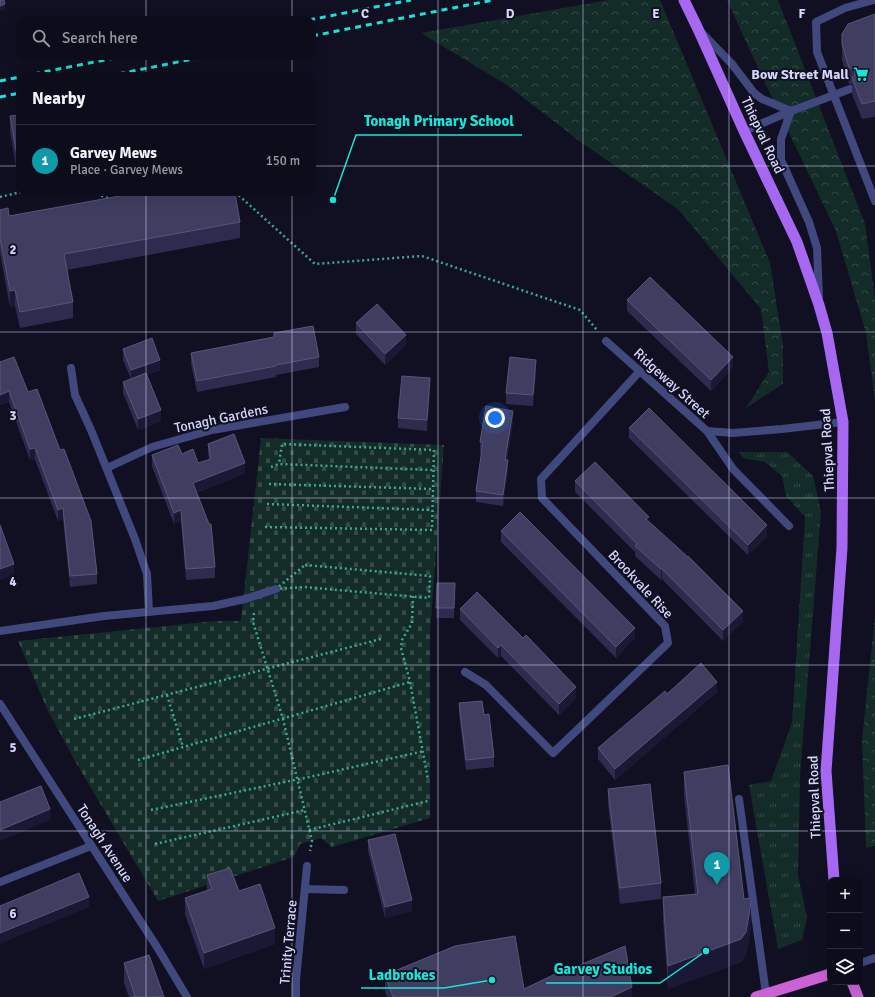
<!DOCTYPE html>
<meta charset="utf-8">
<style>
:root{--surface:#0d0c1a;--page:#161523;--text:#f1f3f6;--muted:#9a9ba2;--line:#2d2c39;--accent:#ea580c}
body{margin:0;font-family:Signika,sans-serif;background:var(--page);color:var(--text)}
.controls{position:absolute;right:12px;bottom:12px;display:grid;overflow:hidden;border-radius:8px;box-shadow:0 4px 16px #0002}
.controls button{width:36px;height:36px;display:grid;place-items:center;padding:0;border:0;border-bottom:1px solid var(--line);background:var(--surface);color:var(--text);font:20px sans-serif}
.you{position:absolute;left:495px;top:418px;width:14px;height:14px;margin:-10px;border:3px solid #fff;border-radius:50%;background:#1a73e8;box-shadow:0 0 0 6px #1a73e833}
.badge{display:grid;place-items:center;width:26px;height:26px;border-radius:50%;background:var(--accent);color:#fff;font-size:13px;font-weight:700}
.pin{position:absolute;translate:-50% -33px;filter:drop-shadow(0 1px 2px #0008)}
.pin::after{content:'';position:absolute;top:21px;width:14px;height:12px;background:inherit;clip-path:polygon(0 0,100% 0,50% 100%)}
.list{margin:0;padding:0;list-style:none}
h2{display:flex;justify-content:space-between;align-items:center;height:52px;margin:0;padding:0 16px;font-size:17px}
h2 small{font-size:13px;font-weight:400;color:var(--muted)}
.list li{display:grid;grid-template-columns:26px 1fr auto;gap:12px;align-items:center;box-sizing:border-box;height:72px;padding:0 16px;border-top:1px solid var(--line)}
.list b{display:block;font-size:15px;white-space:nowrap}
.list p{margin:0;font-size:13px;white-space:nowrap;color:var(--muted)}
.list em{font-size:13px;font-style:normal;color:var(--muted)}
.icon{flex:none;width:22px;height:22px;fill:none;stroke:currentColor;stroke-width:2;stroke-linecap:round;stroke-linejoin:round}
.map{position:relative;flex:none;width:875px;height:997px;overflow:hidden}
.search{position:absolute;background:var(--surface);box-shadow:0 4px 16px #0002;left:16px;top:16px;width:300px;height:44px;display:flex;align-items:center;gap:10px;box-sizing:border-box;padding:0 14px;border-radius:12px;color:var(--muted);font-size:15px}
.panel{position:absolute;background:var(--surface);box-shadow:0 4px 16px #0002;left:16px;top:72px;width:300px;height:124px;border-radius:12px}
.map>svg:first-child{display:block}
</style>
<div class="map">
<svg width="875" height="997" viewBox="0 0 875 997">
<defs>
<pattern id="grass-tufts" width="24" height="20" patternUnits="userSpaceOnUse"><rect width="24" height="20" fill="#142c27"/><path d="M3 7l-1-3M5 7V3M7 7l1-3M15 17l-1-3M17 17v-4M19 17l1-3" fill="none" stroke="#354a47"/></pattern>
<pattern id="forest-crowns" width="20" height="18" patternUnits="userSpaceOnUse"><rect width="20" height="18" fill="#142c27"/><path d="M2 6a3 3 0 1 1 6 0M12 15a3 3 0 1 1 6 0" fill="none" stroke="#354a47"/></pattern>
<pattern id="cemetery-stones" width="16" height="16" patternUnits="userSpaceOnUse"><rect width="16" height="16" fill="#142c27"/><path d="M2 7V4a2 2 0 0 1 4 0v3zM10 15v-3a2 2 0 0 1 4 0v3z" fill="#354a47"/></pattern>
</defs>
<rect width="100%" height="100%" fill="#111022"/>
<polygon fill="url(#grass-tufts)" points="739,452 787,452 813,476 821,512 800,776 798,875 807,918 802,940 778,949 749,785 771,781 792,723 805,517 786,496 782,476 765,462 743,458"/>
<g fill="url(#forest-crowns)">
<polygon points="609,0 660,0 770,263 783,345 783,384 746,408 769,372 761,309 678,209 582,143 507,85 421,33"/>
<polygon points="727,0 778,0 865,224 875,299 875,400 866,333 836,231 759,70"/>
<polygon points="875,616 875,846 866,848 862,740"/>
</g>
<polygon fill="url(#cemetery-stones)" points="261,438 444,445 430,633 430,818 332,847 321,838 300,844 294,857 158,901 75,761 48,711 18,641 215,621 241,621"/>
<g fill="none" stroke-linecap="round" stroke-linejoin="round">
<g stroke="#3baa91" stroke-width="2.5" stroke-dasharray="2 3" stroke-linecap="butt">
<polyline points="92,192 110,199"/>
<polyline points="235,192 315,264 422,256 580,310 597,330"/>
<polyline points="0,197 21,192"/>
<polyline points="271,467 279,464 433,470"/>
<polyline points="269,484 433,489"/>
<polyline points="267,504 432,510"/>
<polyline points="265,527 432,530 434,450 282,444 279,464"/>
<polygon points="305,565 430,576 429,598 304,587 276,589"/>
<polyline points="413,596 412,623 402,640 401,648 410,682 428,780"/>
<polyline points="254,613 253,622 283,719 312,841 310,851"/>
<polyline points="167,695 183,747"/>
<polyline points="74,719 381,639"/>
<polyline points="138,760 410,682"/>
<polyline points="151,810 309,777 424,751"/>
<polyline points="309,830 428,801"/>
<polyline points="155,844 305,810"/>
</g>
<g stroke="#40487d" stroke-width="8">
<polyline points="874,0 845,8 816,22 817,52 875,201"/>
<polyline points="702,33 732,64 754,93 762,99 791,111"/>
<polyline points="791,111 781,139 781,160 809,222 817,248 819,297"/>
<polyline points="744,131 793,110"/>
</g>
<g stroke="#40487d" stroke-width="8">
<polyline points="606,341 707,431 733,433 782,429 843,422"/>
<polyline points="71,368 75,395 91,430 135,539 147,574 149,612"/>
<polyline points="707,431 733,469 789,526"/>
<polyline points="107,468 152,447 212,430 345,407"/>
<polyline points="0,631 104,616 213,606 245,599 276,589"/>
<polyline points="465,672 486,685 553,753 668,643 665,626 542,498 541,479 639,372"/>
<polyline points="0,704 157,947 187,997"/>
<polyline points="739,799 766,994"/>
<polyline points="0,882 91,846"/>
<polyline points="305,889 344,890"/>
<polyline points="860,963 875,958"/>
<polyline points="296,997 296,980 307,866"/>
</g>
<polyline stroke="#a668f0" stroke-width="11" points="684,0 698,29 744,131 797,242 819,305 827,333 843,422 842,548 826,771 834,880"/>
<g stroke="#ca62d6" stroke-width="11">
<polyline points="852,982 858,997"/>
<polyline points="756,997 830,974"/>
</g>
<g stroke="#18e5d8" stroke-width="3" stroke-dasharray="6 5" stroke-linecap="butt">
<polyline points="309,20 411,0"/>
<polyline points="312,36 493,0"/>
<polyline points="23,76 125,56"/>
<polyline points="108,76 208,56"/>
<polyline points="0,81 20,77"/>
<polyline points="0,97 20,93"/>
</g>
<polyline stroke="#40487d" stroke-width="8" points="794,110 850,89"/>
</g>
<g fill="#2d2b4e">
<polygon points="875,14 875,117 862,119 852,94 852,84 849,84 842,60 842,34"/>
<polygon points="20,115 20,172 17,172 10,132 10,116"/>
<polygon points="117,192 220,192 221,195 240,222 240,238 67,270 73,302 73,318 20,328 15,306 10,307 0,253 0,210 9,216 118,196"/>
<polygon points="627,300 733,367 711,391 627,311"/>
<polygon points="356,323 406,345 385,365 356,334"/>
<polygon points="274,333 319,357 319,367 276,375 276,377 197,392 191,364 191,353 274,337"/>
<polygon points="123,349 160,370 147,375 161,421 138,430 123,393 123,382 131,379 123,360"/>
<polygon points="0,362 97,574 97,584 70,587 63,519 58,521 35,459 30,460 9,402 0,405"/>
<polygon points="536,371 533,406 506,404 506,393"/>
<polygon points="430,388 427,431 398,428 398,418"/>
<polygon points="513,421 507,460 508,471 503,506 476,502 476,491 482,453 480,453 480,442"/>
<polygon points="629,428 767,536 748,555 629,438"/>
<polygon points="208,444 245,473 196,493 215,567 215,578 186,580 181,521 174,524 152,466 152,455 182,454 198,463 209,460 208,454"/>
<polygon points="575,481 649,522 743,621 723,641 662,579 661,580 635,556 635,552 575,492"/>
<polygon points="501,531 635,638 616,658 501,542"/>
<polygon points="437,583 455,583 454,618 436,618"/>
<polygon points="460,609 576,698 559,715 501,656 498,658 460,620"/>
<polygon points="717,692 615,780 598,759 598,748 667,694"/>
<polygon points="459,703 484,715 494,757 494,767 466,770 459,714"/>
<polygon points="684,772 744,899 751,926 746,955 741,962 668,989 663,920 663,897 695,894 684,795"/>
<polygon points="608,789 661,883 661,899 620,904 608,805"/>
<polygon points="368,840 412,911 385,918 368,851"/>
<polygon points="207,875 239,891 275,944 204,969 185,914 185,898 207,890"/>
<polygon points="124,963 164,997 129,997 124,983"/>
<polygon points="573,968 632,997 387,997 385,992 385,975 524,989"/>
</g>
<g fill="#1a1835">
<polygon points="5,4 5,10 0,11 0,6"/>
<polygon points="15,290 15,306 10,307 10,291"/>
<polygon points="406,335 406,345 385,365 385,354"/>
<polygon points="733,357 733,367 711,391 711,380"/>
<polygon points="160,360 160,370 131,381 131,370"/>
<polygon points="536,360 536,371 533,406 533,395"/>
<polygon points="430,378 430,388 427,431 427,420"/>
<polygon points="9,391 9,402 0,405 0,395"/>
<polygon points="161,410 161,421 138,430 138,419"/>
<polygon points="513,411 513,421 505,470 505,460"/>
<polygon points="35,448 35,459 30,460 30,449"/>
<polygon points="508,460 508,471 503,506 503,495"/>
<polygon points="245,463 245,473 193,494 193,483"/>
<polygon points="63,508 63,519 58,521 58,510"/>
<polygon points="181,510 181,521 174,524 174,513"/>
<polygon points="767,525 767,536 748,555 748,545"/>
<polygon points="14,564 14,575 0,580 0,569"/>
<polygon points="661,569 662,569 662,579 661,580"/>
<polygon points="743,611 743,621 723,641 723,630"/>
<polygon points="635,628 635,638 616,658 616,647"/>
<polygon points="501,645 501,656 498,658 498,648"/>
<polygon points="717,682 717,692 615,780 615,769"/>
<polygon points="576,687 576,698 559,715 559,704"/>
<polygon points="50,809 50,820 0,841 0,830"/>
<polygon points="89,897 89,907 0,944 0,933"/>
<polygon points="412,900 412,911 385,918 385,907"/>
<polygon points="751,903 751,926 746,955 741,962 668,989 668,966"/>
<polygon points="275,928 275,944 204,969 204,953"/>
<polygon points="632,987 632,997 611,997"/>
</g>
<g fill="#3f3e61" stroke="#575679">
<polygon points="0,0 4,0 5,4 0,6"/>
<polygon points="875,14 875,101 862,104 852,78 855,74 855,71 853,69 849,68 842,44 842,34 848,24"/>
<polygon points="20,115 20,156 17,156 10,116"/>
<polygon points="120,192 220,192 221,195 235,193 240,222 64,254 73,302 20,312 15,290 10,291 0,238 0,210 8,208 9,216 120,196"/>
<polygon points="650,277 733,357 711,380 627,300"/>
<polygon points="377,304 406,335 385,354 356,323"/>
<polygon points="313,326 319,357 276,365 276,366 197,381 191,353 274,337 274,333"/>
<polygon points="152,338 160,360 131,370 123,349"/>
<polygon points="14,357 28,392 37,389 60,450 64,449 91,521 97,574 70,576 63,508 58,510 35,448 30,449 9,391 0,395 0,362"/>
<polygon points="510,357 536,360 533,395 506,393"/>
<polygon points="146,373 161,410 138,419 123,382"/>
<polygon points="402,376 430,378 427,420 398,418"/>
<polygon points="486,406 513,411 505,460 508,460 503,495 476,491 483,442 480,442"/>
<polygon points="649,408 767,525 748,545 629,428"/>
<polygon points="234,434 245,463 193,483 209,524 211,524 215,567 186,569 181,510 174,513 152,455 178,445 182,454 193,449 198,463 211,459 208,444"/>
<polygon points="595,462 649,517 646,519 688,557 688,556 743,611 723,630 662,569 661,569 635,546 637,544 575,481"/>
<polygon points="520,512 635,628 616,647 501,531"/>
<polygon points="0,525 14,564 0,569"/>
<polygon points="437,583 455,583 454,608 436,608"/>
<polygon points="477,592 523,638 526,635 576,687 559,704 501,645 498,648 460,609"/>
<polygon points="701,663 717,682 615,769 598,748 665,691 667,694"/>
<polygon points="482,701 484,715 489,714 494,757 466,760 459,703"/>
<polygon points="728,765 744,899 750,898 751,903 746,932 741,939 668,966 663,897 698,894 684,772"/>
<polygon points="650,784 661,883 620,888 608,789"/>
<polygon points="41,786 50,809 0,830 0,802"/>
<polygon points="395,834 412,900 385,907 368,840"/>
<polygon points="230,868 239,891 260,884 275,928 204,953 185,898 212,889 207,875"/>
<polygon points="79,873 89,897 0,933 0,906"/>
<polygon points="515,936 524,989 572,966 573,968 625,946 632,987 611,997 393,997 385,975 455,946"/>
<polygon points="149,955 164,997 132,997 135,996 124,963"/>
</g>
<path fill="none" stroke="#d6d8fb" stroke-width="1" stroke-opacity="0.55" d="M146 0V20M292 0V20M438 0V997M583 0V997M729 0V997M146 56V76M292 56V76M0 166H20M312 166H875M146 192V997M292 192V997M0 332H875M0 498H875M0 665H875M0 831H875"/>
<defs>
<g id="supermarket-bare" transform="scale(1.2)"><path d="M-6-5.5h2.5l.6 2H6L4.5 2H-2.5L-4.4-4H-6ZM-1.5 3.2a1.3 1.3 0 1 0 .1 0ZM3 3.2a1.3 1.3 0 1 0 .1 0Z" fill="#18e5d8" stroke="#111022" stroke-width="2.5" paint-order="stroke"/></g>
</defs>
<g fill-rule="evenodd">
<use href="#supermarket-bare" x="861" y="74"/>
</g>
<g text-anchor="middle" stroke-width="4" stroke-linejoin="round" paint-order="stroke">
<g font-size="14" font-weight="bold" fill="#d6d8fb" stroke="#111022" text-anchor="end">
<text x="849" y="79">Bow Street Mall</text>
</g>
<g font-size="14" fill="#d6d8fb" stroke="#111022">
<text transform="translate(763 135) rotate(65)" y="5">Thiepval Road</text>
<text transform="translate(672 383) rotate(42)" y="5">Ridgeway Street</text>
<text transform="translate(221 418) rotate(-12)" y="5">Tonagh Gardens</text>
<text transform="translate(827 450) rotate(-93)" y="5">Thiepval Road</text>
<text transform="translate(641 584) rotate(47)" y="5">Brookvale Rise</text>
<text transform="translate(814 797) rotate(-92)" y="5">Thiepval Road</text>
<text transform="translate(105 843) rotate(57)" y="5">Tonagh Avenue</text>
<text transform="translate(288 942) rotate(-85)" y="5">Trinity Terrace</text>
</g>
</g>
<g font-size="13" text-anchor="middle" font-weight="bold" fill="#d6d8fb" stroke="#111022" stroke-width="4" stroke-linejoin="round" paint-order="stroke">
<text x="365" y="18">C</text>
<text x="510" y="18">D</text>
<text x="656" y="18">E</text>
<text x="802" y="18">F</text>
<text x="13" y="254">2</text>
<text x="13" y="420">3</text>
<text x="13" y="586">4</text>
<text x="13" y="752">5</text>
<text x="13" y="918">6</text>
</g>
<path fill="none" stroke="#18e5d8" stroke-width="1.5" d="M333 200L356 135H522M706 951L660 983H546M492 980L444 988H361"/>
<g fill="#18e5d8" stroke="#111022" stroke-width="1.5">
<circle cx="333" cy="200" r="4"/>
<circle cx="706" cy="951" r="4"/>
<circle cx="492" cy="980" r="4"/>
</g>
<g font-size="15" text-anchor="middle" font-weight="bold" fill="#18e5d8" stroke="#111022" stroke-width="4" stroke-linejoin="round" paint-order="stroke">
<text x="439" y="126">Tonagh Primary School</text>
<text x="603" y="974">Garvey Studios</text>
<text x="402" y="980">Ladbrokes</text>
</g>
</svg>
<div class="controls">
<button>+</button>
<button>−</button>
<button><svg class="icon" aria-label="layers" viewBox="0 0 24 24"><path d="M12 4l9 5-9 5-9-5zM3 14l9 5 9-5"/></svg></button>
</div>
<div class="you"></div>
<div class="pin badge" style="left:717px;top:885px;background:#0f9aa8">1</div>
<div class="search"><svg class="icon" aria-label="search" viewBox="0 0 24 24"><circle cx="10" cy="10" r="6"/><path d="M15 15l6 6"/></svg>Search here</div>
<section class="panel">
<h2>Nearby<small></small></h2>
<ul class="list">
<li><span class="badge" style="background:#0f9aa8">1</span><div><b>Garvey Mews</b><p>Place · Garvey Mews</p></div><em>150 m</em></li>
</ul>
</section>
</div>
